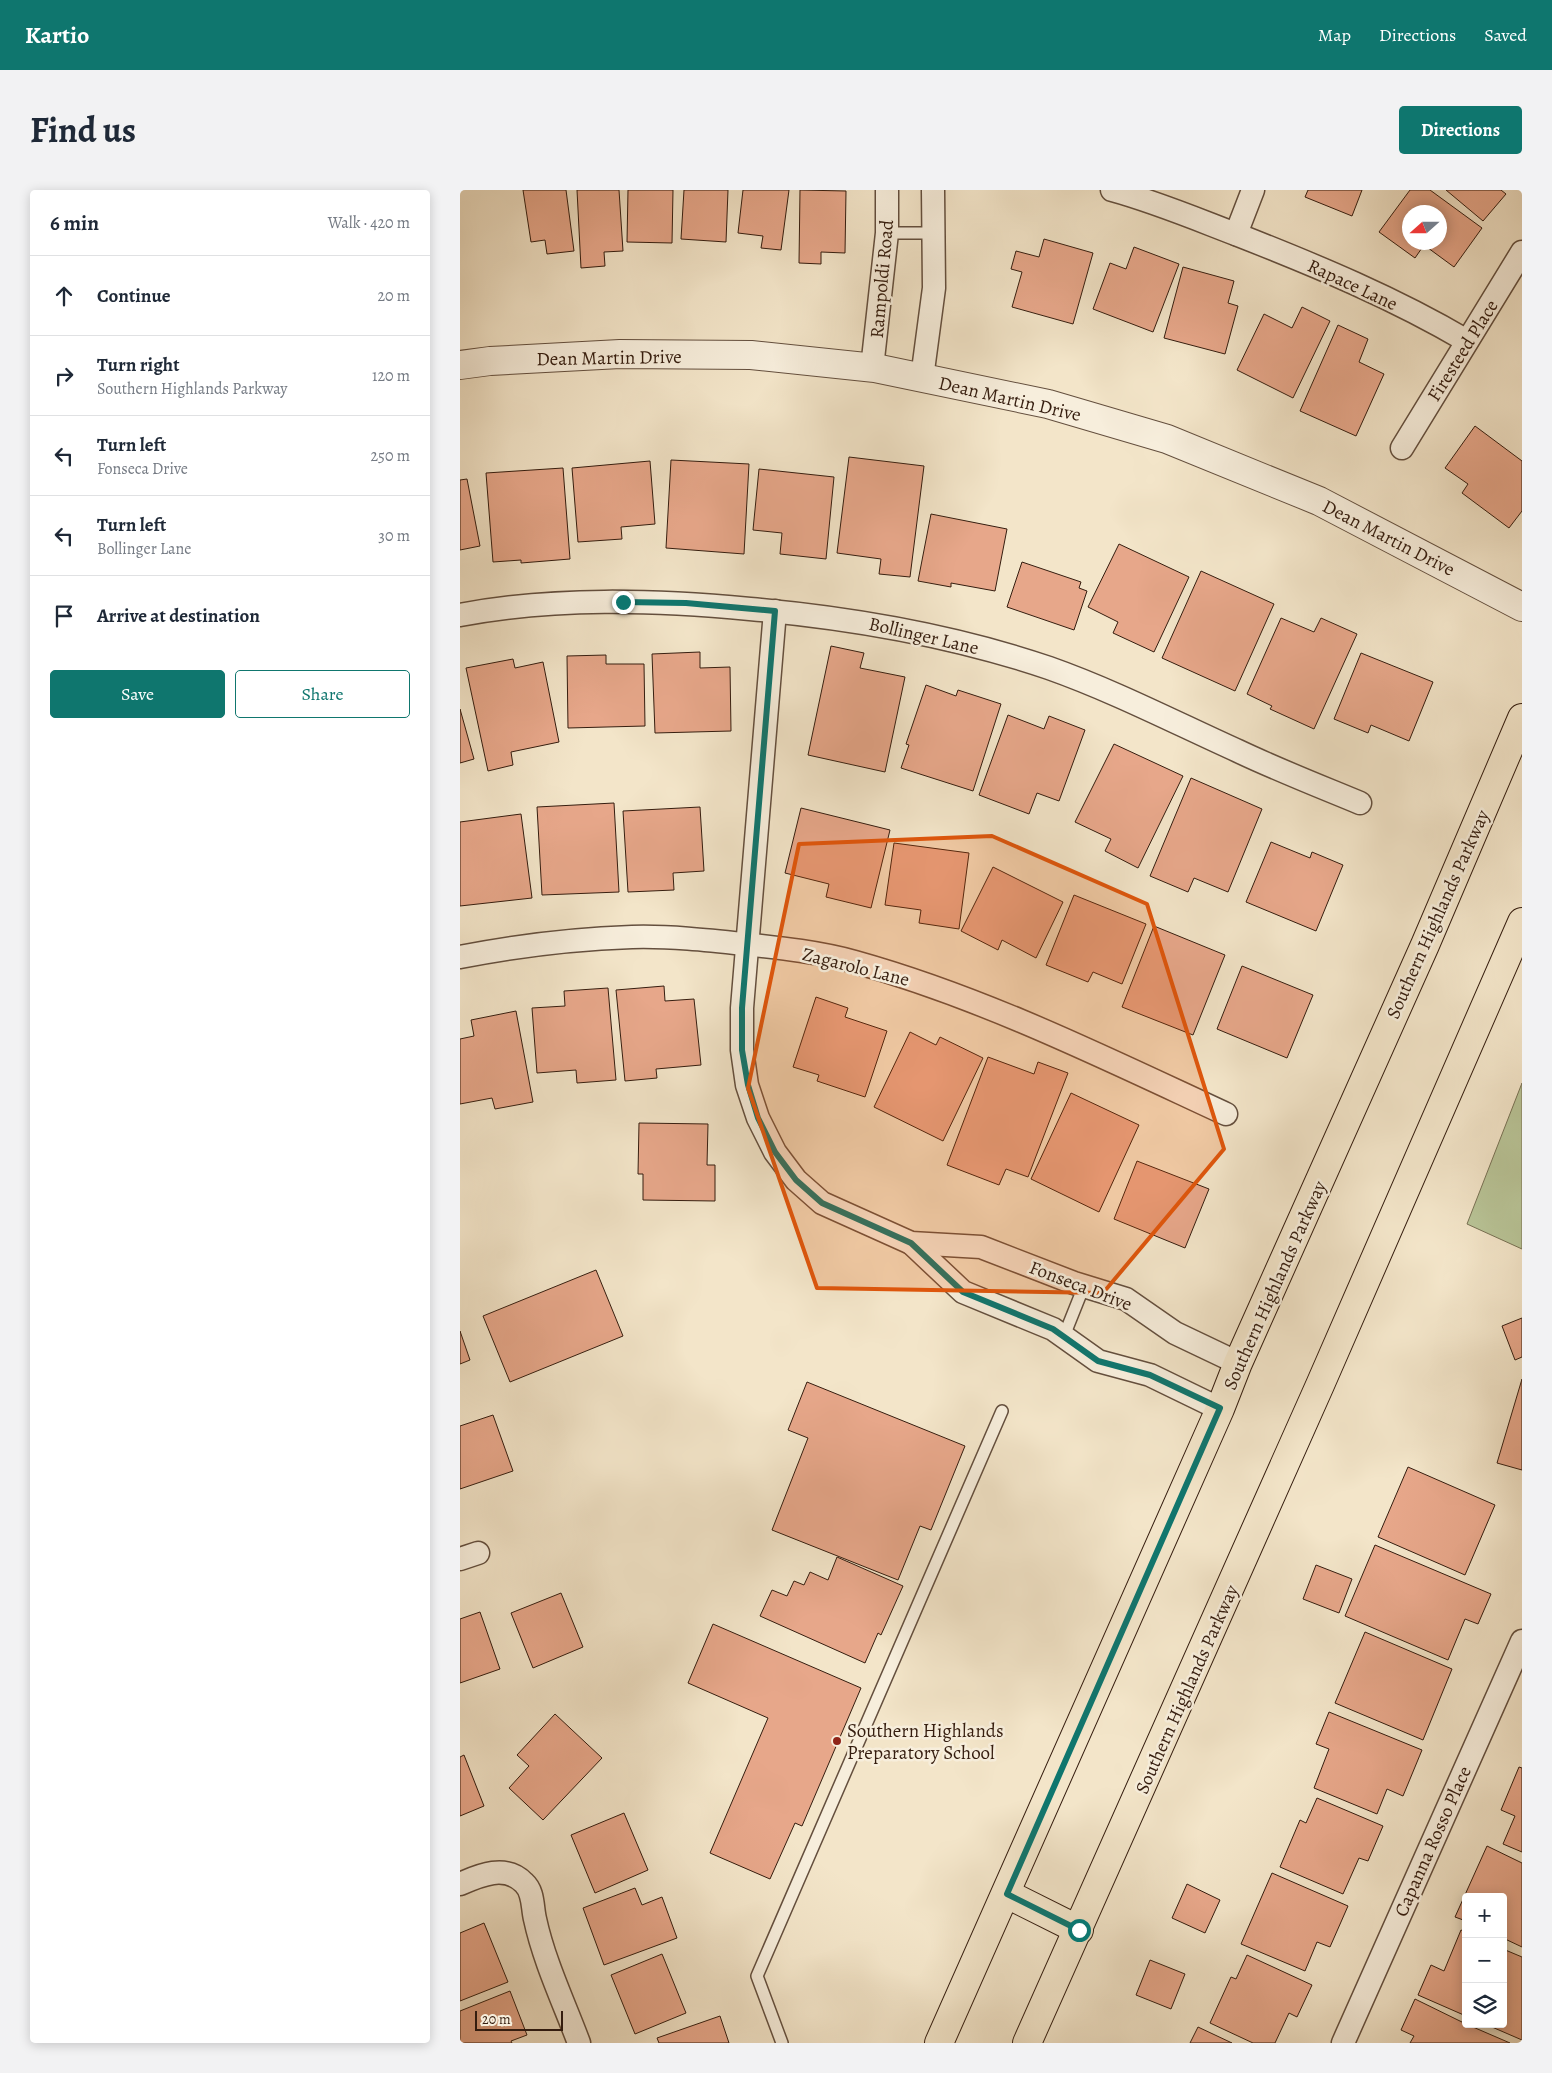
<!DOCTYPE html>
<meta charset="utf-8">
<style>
:root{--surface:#fff;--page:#f2f2f3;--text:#1f2937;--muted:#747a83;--line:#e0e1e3;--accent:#0f766e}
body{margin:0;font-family:Alegreya,serif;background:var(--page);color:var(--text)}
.controls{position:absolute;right:15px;bottom:15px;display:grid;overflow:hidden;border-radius:5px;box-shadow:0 2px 12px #0003}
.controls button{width:45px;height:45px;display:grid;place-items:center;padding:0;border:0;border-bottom:1px solid var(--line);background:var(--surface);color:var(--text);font:25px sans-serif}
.compass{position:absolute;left:942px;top:15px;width:45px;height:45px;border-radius:50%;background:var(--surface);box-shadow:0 2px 12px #0003;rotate:249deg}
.scale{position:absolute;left:15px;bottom:12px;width:88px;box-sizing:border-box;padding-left:5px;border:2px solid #351d0f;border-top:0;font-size:14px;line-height:18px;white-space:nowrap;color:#351d0f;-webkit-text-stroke:4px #f7eedc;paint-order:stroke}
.stop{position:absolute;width:15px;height:15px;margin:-11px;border:4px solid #0f766e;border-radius:50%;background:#fff}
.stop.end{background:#0f766e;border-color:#fff;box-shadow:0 1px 5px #0008}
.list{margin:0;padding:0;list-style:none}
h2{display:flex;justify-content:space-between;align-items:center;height:65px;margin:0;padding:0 20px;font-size:21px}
h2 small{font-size:16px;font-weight:400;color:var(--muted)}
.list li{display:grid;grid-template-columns:32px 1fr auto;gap:15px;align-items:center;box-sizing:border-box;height:80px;padding:0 20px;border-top:1px solid var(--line)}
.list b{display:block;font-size:19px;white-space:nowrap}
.list p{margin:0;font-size:16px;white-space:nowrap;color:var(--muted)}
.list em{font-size:16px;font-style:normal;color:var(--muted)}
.actions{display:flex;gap:10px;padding:15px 20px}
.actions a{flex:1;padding:11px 0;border:1px solid var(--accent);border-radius:5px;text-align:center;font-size:18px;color:var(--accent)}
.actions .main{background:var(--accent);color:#fff}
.icon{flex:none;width:28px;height:28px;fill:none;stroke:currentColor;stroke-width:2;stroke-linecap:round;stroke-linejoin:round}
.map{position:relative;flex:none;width:1062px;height:1853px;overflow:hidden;border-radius:5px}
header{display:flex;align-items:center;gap:30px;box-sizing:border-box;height:70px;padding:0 25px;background:var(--accent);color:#fff}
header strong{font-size:24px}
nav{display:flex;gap:28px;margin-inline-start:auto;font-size:18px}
.intro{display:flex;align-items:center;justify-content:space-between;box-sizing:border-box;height:120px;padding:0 30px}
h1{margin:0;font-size:35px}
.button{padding:12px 22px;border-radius:5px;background:var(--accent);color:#fff;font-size:18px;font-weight:700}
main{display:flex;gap:30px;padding:0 30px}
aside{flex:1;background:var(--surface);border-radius:5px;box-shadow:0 2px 12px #0003}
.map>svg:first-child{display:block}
</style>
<header>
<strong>Kartio</strong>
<nav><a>Map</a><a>Directions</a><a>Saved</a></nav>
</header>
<div class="intro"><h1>Find us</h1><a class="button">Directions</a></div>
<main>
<aside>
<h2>6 min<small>Walk · 420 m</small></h2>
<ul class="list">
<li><svg class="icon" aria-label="ahead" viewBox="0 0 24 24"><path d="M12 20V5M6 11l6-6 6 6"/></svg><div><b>Continue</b></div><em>20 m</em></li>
<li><svg class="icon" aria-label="right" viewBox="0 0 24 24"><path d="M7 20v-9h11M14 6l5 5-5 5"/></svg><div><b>Turn right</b><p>Southern Highlands Parkway</p></div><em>120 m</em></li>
<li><svg class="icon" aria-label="left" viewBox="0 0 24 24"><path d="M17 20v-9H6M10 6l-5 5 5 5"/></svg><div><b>Turn left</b><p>Fonseca Drive</p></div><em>250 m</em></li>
<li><svg class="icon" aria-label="left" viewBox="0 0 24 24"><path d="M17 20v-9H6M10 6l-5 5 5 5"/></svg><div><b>Turn left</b><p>Bollinger Lane</p></div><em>30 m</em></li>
<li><svg class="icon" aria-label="arrive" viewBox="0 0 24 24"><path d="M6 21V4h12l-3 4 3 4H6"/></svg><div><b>Arrive at destination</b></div></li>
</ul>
<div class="actions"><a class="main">Save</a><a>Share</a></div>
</aside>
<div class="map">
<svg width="1062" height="1853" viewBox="0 0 1062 1853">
<rect width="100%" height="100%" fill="#f3e5c9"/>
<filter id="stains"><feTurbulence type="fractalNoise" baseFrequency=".004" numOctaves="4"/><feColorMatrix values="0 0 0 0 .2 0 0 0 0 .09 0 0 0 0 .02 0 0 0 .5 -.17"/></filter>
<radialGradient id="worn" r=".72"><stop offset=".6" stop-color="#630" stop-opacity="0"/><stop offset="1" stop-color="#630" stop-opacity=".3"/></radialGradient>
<polygon fill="#b9c598" stroke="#777154" points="1062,893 1062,1059 1007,1034"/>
<g fill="#e7a78a" stroke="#351d0f" fill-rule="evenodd">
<polygon points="63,0 106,0 114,61 87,64 85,50 71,52"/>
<polygon points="117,0 159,0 163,61 144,62 145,76 121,78"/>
<polygon points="168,0 213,0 212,53 167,52"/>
<polygon points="224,0 268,0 266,52 221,49"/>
<polygon points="283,0 329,0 321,60 301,58 303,46 278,43"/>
<polygon points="340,0 386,1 385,63 361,62 361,74 339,73"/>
<polygon points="848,0 902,0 892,26 845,7"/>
<path d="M950 0H970L1022 38 994 77 964 55 955 68 919 42ZM949 22H979V52H949Z"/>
<polygon points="986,0 1041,0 1046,4 1023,31"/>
<polygon points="584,49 633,63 613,134 552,117 562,82 551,79 556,61 579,67"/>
<polygon points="674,57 719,74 693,142 633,119 650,73 666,79"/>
<polygon points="723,77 774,91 768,113 778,116 765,164 704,148"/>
<polygon points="842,117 870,131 833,208 777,180 804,124 832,138"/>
<polygon points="878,135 908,149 899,172 924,184 896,246 840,221"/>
<polygon points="1015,236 1062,271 1062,321 1049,338 1002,303 1008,294 985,278"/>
<polygon points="389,267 464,276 450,387 419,384 421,369 377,363"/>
<polygon points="211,270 289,274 284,364 206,358"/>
<polygon points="190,271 195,334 161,337 162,349 118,352 112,278"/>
<polygon points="103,278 110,369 61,373 61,370 33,372 26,283"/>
<polygon points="299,279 374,287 366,369 320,364 322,343 293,340"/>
<polygon points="7,289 20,356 0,360 0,290"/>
<polygon points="471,324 547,339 535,401 491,393 491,397 458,391"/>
<polygon points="659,354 729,387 694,462 653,443 658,432 628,417"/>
<polygon points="562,372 621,392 619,398 627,401 614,440 547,417"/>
<polygon points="741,381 814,414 775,501 702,468"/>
<polygon points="821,428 854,442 861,428 897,444 854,539 810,519 812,516 787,504"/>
<polygon points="371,456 404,463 400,478 445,487 425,582 348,565"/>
<polygon points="240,462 240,478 270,477 271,541 195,543 192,464"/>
<polygon points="901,463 973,492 949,551 911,535 908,543 874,529"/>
<polygon points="146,465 146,474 184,474 185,536 108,538 107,466"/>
<polygon points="53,469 55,478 83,472 99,552 51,562 53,575 28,581 6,478"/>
<polygon points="466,495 496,506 498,500 541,514 513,601 441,578 449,555 446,554"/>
<polygon points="0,519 14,569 0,573"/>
<polygon points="548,525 584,539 589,526 625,540 599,611 577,603 569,624 519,605"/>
<polygon points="654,554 723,586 678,678 645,661 651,649 615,632"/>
<polygon points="731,588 802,619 768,702 734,688 728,702 690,686"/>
<polygon points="154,613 159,702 82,705 77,617"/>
<polygon points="240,617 244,681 213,683 214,700 168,702 163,621"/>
<polygon points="341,618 430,640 411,718 366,707 369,694 325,683"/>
<polygon points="61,624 72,708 0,716 0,632"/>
<polygon points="811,652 850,668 852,662 883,675 856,741 786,712"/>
<polygon points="434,653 509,663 499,739 459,733 461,720 425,715"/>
<polygon points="533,677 603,712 576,768 542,750 538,760 501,741"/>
<polygon points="614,705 686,734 662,794 633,782 628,792 586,775"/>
<polygon points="694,736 765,765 733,845 662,817"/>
<polygon points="782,776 853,805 827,868 757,839"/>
<polygon points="204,796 205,811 234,809 241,875 196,879 197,888 165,891 156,800"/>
<polygon points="148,798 156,890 117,893 116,880 77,883 72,818 105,816 104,801"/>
<polygon points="356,807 388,818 385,827 427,841 405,907 357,891 359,885 333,877"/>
<polygon points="56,821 73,912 35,919 32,908 0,914 0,849 14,846 11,830"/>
<polygon points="450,842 476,855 480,847 523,868 483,951 414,917"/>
<polygon points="528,867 574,884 578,872 608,883 568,987 546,979 539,995 487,975"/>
<polygon points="611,903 679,935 639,1022 571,989"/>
<polygon points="179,933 248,934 247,975 255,975 255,1011 183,1010 183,984 178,984"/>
<polygon points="677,971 749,999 725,1058 654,1029"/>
<polygon points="136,1080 163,1146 50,1192 23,1126"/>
<polygon points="1062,1128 1062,1167 1055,1170 1042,1136"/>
<polygon points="0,1141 10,1170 0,1174"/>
<polygon points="1062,1189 1062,1280 1037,1273"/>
<polygon points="347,1192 505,1256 471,1340 460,1336 438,1390 312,1340 348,1248 328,1240"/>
<polygon points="33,1225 53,1281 0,1299 0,1236"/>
<polygon points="948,1277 1035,1315 1005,1385 918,1347"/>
<polygon points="915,1355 1031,1404 1018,1434 1005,1429 988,1470 885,1426"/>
<polygon points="377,1367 443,1396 421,1445 418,1443 405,1473 300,1426 312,1400 327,1406 334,1391 344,1395 350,1382 368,1390"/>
<polygon points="856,1375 892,1389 879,1423 843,1409"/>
<polygon points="101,1403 123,1457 73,1478 51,1423"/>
<polygon points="20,1422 40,1479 0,1493 0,1429"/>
<polygon points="253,1434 401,1498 342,1636 335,1633 310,1689 250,1663 308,1528 228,1493"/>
<polygon points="905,1442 992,1479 963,1550 875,1513"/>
<polygon points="869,1522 962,1560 943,1606 927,1599 917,1624 854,1598 869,1559 856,1554"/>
<polygon points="95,1524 142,1568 83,1630 49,1598 69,1576 57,1565"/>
<polygon points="4,1565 24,1616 0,1626 0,1567"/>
<polygon points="1059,1577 1062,1578 1062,1662 1043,1654 1055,1626 1041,1620"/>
<polygon points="857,1608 923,1636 908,1671 899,1668 883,1704 820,1677 840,1630 846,1633"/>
<polygon points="164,1623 188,1680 135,1703 111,1645"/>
<polygon points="1027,1656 1062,1673 1062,1757 1043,1748 1043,1707 1006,1707 1006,1731 995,1727"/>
<polygon points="812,1683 888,1716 870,1757 857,1752 845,1781 781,1754"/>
<polygon points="727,1694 760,1710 745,1743 712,1728"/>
<polygon points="175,1698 182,1715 202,1707 217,1748 144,1775 123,1718"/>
<polygon points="24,1733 48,1792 0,1811 0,1743"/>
<polygon points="1001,1740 1006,1742 1006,1826 958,1805 971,1775 984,1781"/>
<polygon points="1043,1759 1062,1767 1062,1850 1025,1834 1043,1834"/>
<polygon points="202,1764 226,1823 175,1844 151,1785"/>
<polygon points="787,1765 852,1795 837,1827 829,1823 815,1853 793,1853 750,1833 771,1787 776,1789"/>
<polygon points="690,1770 725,1784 711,1819 676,1805"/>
<polygon points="50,1801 67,1845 51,1851 52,1853 0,1853 0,1821"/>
<polygon points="955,1809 1006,1834 1050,1853 950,1853 954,1846 941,1840"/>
<polygon points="260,1826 269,1853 199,1853 197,1848"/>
<polygon points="738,1837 772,1853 730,1853"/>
</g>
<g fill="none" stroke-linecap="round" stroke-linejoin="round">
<g stroke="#644f3e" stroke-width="14">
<g id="service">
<polyline points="427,43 475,43"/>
<polyline points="604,1146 624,1096"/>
<polyline points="322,1853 297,1786 542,1221"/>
</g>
</g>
<g stroke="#644f3e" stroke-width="25">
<g id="minor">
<path d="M652 0C696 12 736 29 778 45 857 76 934 108 1007 151"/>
<polyline points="776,44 793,0"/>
<polyline points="412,178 427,43 427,0"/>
<polyline points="462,188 474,98 473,0"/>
<polyline points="942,258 1062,62"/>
<polyline points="315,421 282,818 282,860 287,895 298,928 315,962 336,990 362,1013 451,1053 521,1057 614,1093 666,1109 715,1143 778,1173"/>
<path d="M0 425C95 407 194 410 290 419 392 428 492 445 589 478 654 501 716 533 778 561 818 580 859 596 900 613"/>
<path d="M0 767C56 756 114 749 172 747 209 746 247 750 284 754 321 758 359 762 395 772 524 808 645 868 766 924"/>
<polyline points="451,1053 503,1102 593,1139 638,1171 690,1185 760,1219"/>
<polyline points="0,1369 18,1363"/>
<path d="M0 1694C20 1685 46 1674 64 1693 74 1702 72 1717 75 1729 84 1771 104 1813 119 1853"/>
<polyline points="883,1853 1062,1451"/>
</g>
</g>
<g stroke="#644f3e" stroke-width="30">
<polyline id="tertiary" points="0,175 30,171 160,164 291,165 415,178 588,214 707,249 859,311 1062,417"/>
</g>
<g stroke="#351d0f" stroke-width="30">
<g id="primary">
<polyline points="547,1704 619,1740"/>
<polyline points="479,1853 760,1219 778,1173 965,755 1062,528"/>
<polyline points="567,1853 860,1195 1062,732"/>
</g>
</g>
<use href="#service" stroke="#f7eedc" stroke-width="11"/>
<use href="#minor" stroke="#f7eedc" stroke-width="22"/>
<use href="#tertiary" stroke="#f7eedc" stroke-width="28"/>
<use href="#primary" stroke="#f3e5c9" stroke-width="28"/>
</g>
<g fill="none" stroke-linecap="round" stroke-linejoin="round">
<polyline stroke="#0f766e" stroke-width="6" points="163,412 226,413 315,421 282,818 282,860 288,895 298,928 315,962 336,990 362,1013 451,1053 503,1102 593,1139 638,1171 690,1185 760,1218 547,1704 619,1740"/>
</g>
<path fill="#df560c" fill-opacity="0.2" stroke="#df560c" stroke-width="4" stroke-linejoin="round" d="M532 646 687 714 764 959 643 1103 357 1098 288 898 339 654Z"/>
<circle fill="#8f2418" stroke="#f7eedc" stroke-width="2" cx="377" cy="1551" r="5"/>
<g text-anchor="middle" stroke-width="5" stroke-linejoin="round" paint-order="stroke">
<g font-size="19" fill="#351d0f" stroke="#f7eedc">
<text transform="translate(421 89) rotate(-85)" y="7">Rampoldi Road</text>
<text transform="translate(893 94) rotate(25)" y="7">Rapace Lane</text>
<text transform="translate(1002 160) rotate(-58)" y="7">Firesteed Place</text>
<text transform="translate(149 167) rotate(-1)" y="7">Dean Martin Drive</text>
<text transform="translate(550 208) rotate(13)" y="7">Dean Martin Drive</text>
<text transform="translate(929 347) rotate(27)" y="7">Dean Martin Drive</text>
<text transform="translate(464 445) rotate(13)" y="7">Bollinger Lane</text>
<text transform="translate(977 724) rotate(-66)" y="7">Southern Highlands Parkway</text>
<text transform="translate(396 776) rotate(14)" y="7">Zagarolo Lane</text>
<text transform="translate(621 1095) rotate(21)" y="7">Fonseca Drive</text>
<text transform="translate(814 1095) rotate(-66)" y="7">Southern Highlands Parkway</text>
<text transform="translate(726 1499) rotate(-66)" y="7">Southern Highlands Parkway</text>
<text transform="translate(972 1651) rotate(-66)" y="7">Capanna Rosso Place</text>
</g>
<g font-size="19" fill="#351d0f" stroke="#f7eedc" text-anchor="start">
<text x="387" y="1547">Southern Highlands<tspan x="387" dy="22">Preparatory School</tspan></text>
</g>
</g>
<rect width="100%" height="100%" filter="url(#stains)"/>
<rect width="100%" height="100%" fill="url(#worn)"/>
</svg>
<div class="controls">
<button>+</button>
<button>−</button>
<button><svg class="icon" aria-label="layers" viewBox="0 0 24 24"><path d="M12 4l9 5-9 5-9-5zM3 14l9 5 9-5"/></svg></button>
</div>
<svg class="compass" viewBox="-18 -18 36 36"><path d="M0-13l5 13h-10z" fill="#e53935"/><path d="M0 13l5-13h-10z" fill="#747a83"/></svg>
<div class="scale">20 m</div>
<div class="stop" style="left:619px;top:1740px"></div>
<div class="stop end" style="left:163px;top:412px"></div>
</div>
</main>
